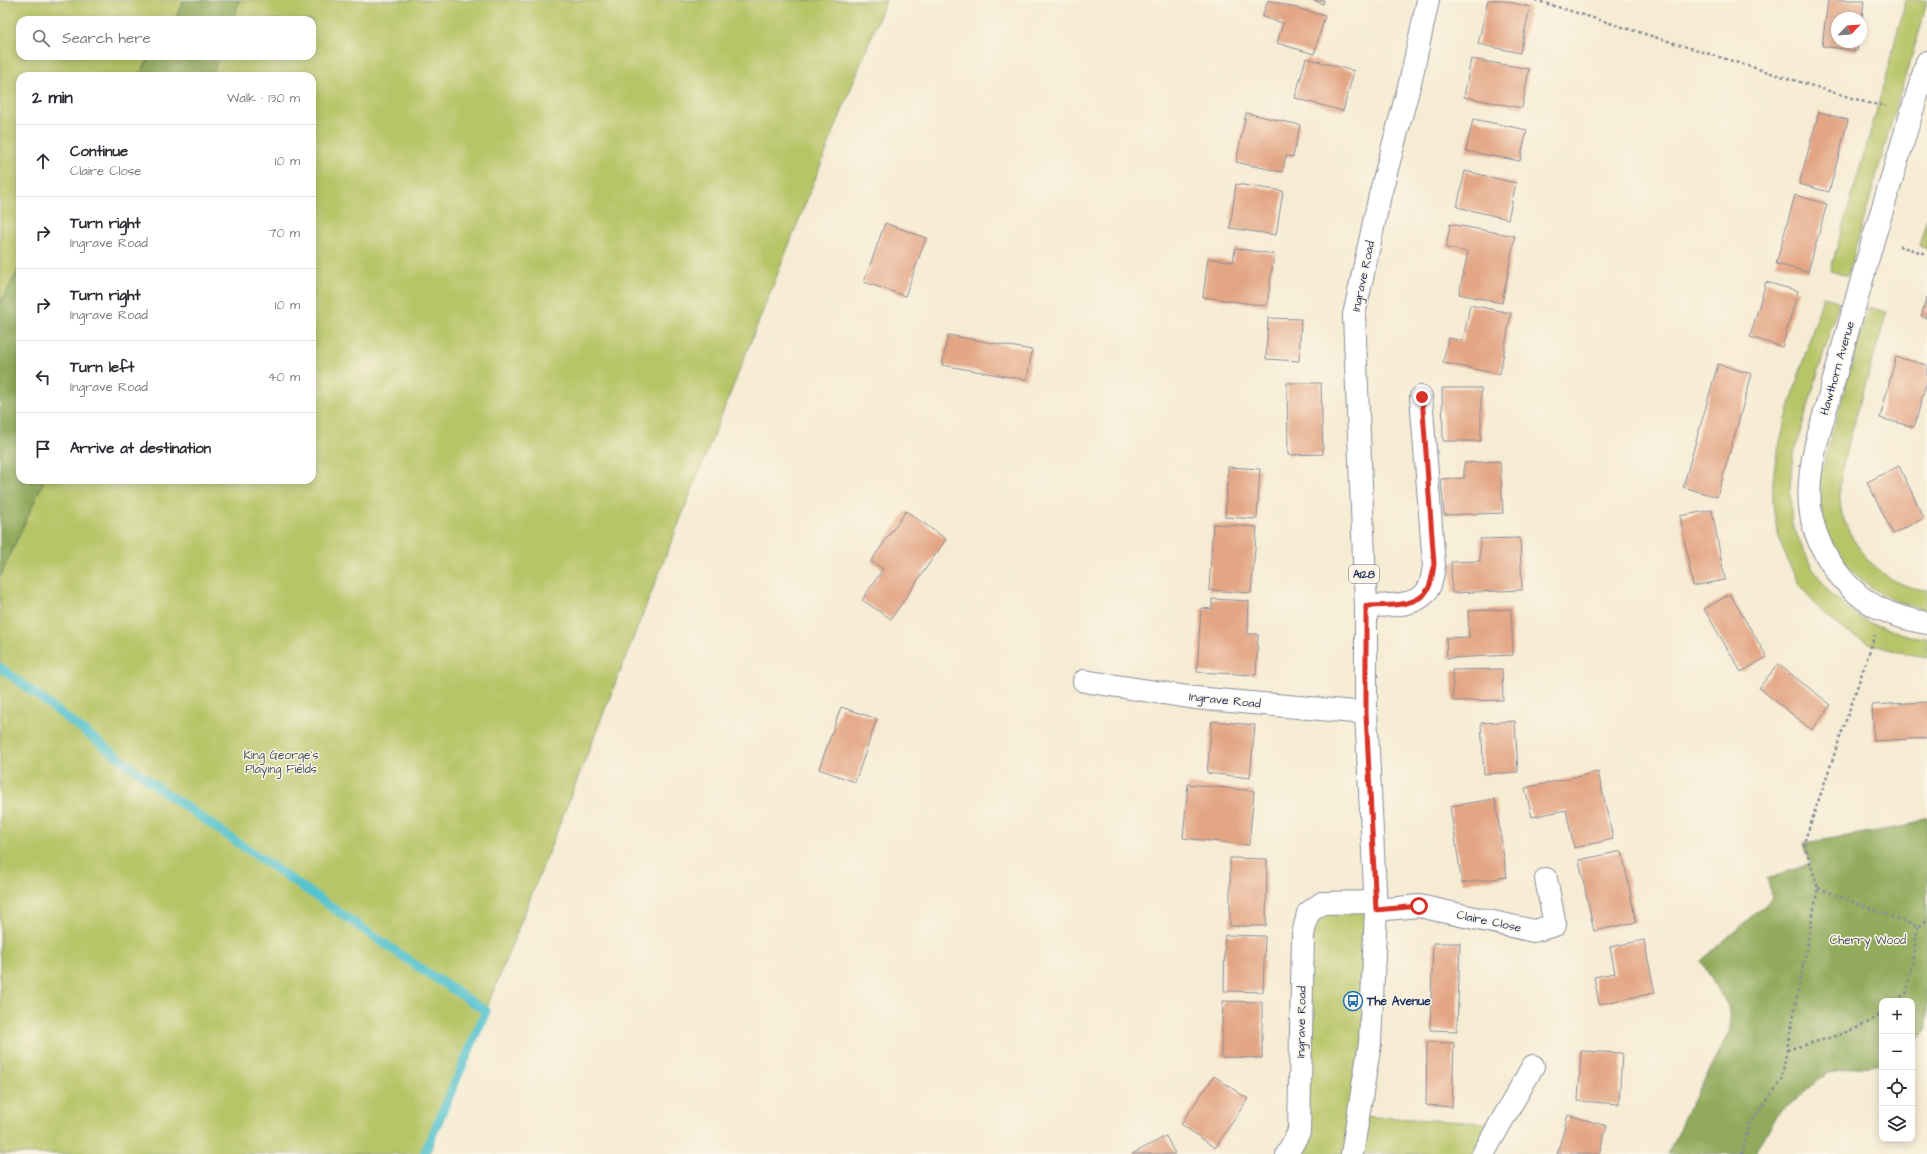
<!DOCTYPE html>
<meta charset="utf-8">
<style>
:root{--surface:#fff;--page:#f2f2f3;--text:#2b2b33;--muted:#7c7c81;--line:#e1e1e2}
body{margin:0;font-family:"Architects Daughter",sans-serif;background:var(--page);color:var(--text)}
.controls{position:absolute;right:12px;bottom:12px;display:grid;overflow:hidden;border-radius:8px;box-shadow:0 2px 10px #0003}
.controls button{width:36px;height:36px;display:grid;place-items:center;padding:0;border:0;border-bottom:1px solid var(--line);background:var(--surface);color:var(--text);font:20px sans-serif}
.compass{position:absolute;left:1831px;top:12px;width:36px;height:36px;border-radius:50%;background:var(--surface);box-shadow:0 2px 10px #0003;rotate:65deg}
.stop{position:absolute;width:12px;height:12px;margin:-9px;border:3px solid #d93025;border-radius:50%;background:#fff}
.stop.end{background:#d93025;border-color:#fff;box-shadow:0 1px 4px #0008}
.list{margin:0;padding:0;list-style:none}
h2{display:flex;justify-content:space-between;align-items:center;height:52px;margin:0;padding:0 16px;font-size:17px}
h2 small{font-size:13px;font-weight:400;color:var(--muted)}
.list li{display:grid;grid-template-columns:26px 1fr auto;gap:12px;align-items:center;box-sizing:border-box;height:72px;padding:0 16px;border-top:1px solid var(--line)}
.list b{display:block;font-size:15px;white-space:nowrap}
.list p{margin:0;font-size:13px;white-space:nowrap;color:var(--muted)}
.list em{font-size:13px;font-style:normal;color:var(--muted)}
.icon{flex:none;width:22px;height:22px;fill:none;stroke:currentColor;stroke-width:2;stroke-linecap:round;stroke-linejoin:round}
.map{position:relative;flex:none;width:1927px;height:1154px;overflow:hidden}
.search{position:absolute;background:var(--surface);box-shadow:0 2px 10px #0003;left:16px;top:16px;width:300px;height:44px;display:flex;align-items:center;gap:10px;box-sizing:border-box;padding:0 14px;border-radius:12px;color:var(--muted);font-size:15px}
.panel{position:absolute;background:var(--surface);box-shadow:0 2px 10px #0003;left:16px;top:72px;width:300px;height:412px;border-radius:12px}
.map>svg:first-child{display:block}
</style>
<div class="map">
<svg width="1927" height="1154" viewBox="0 0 1927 1154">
<rect width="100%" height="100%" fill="#fcf5e5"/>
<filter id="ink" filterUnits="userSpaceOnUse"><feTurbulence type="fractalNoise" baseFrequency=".025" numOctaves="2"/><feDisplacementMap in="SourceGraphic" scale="8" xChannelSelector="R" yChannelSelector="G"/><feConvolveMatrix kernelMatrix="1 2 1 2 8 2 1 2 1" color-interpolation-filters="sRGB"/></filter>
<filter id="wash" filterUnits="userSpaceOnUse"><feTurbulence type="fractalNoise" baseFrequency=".012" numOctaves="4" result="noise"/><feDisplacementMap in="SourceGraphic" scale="16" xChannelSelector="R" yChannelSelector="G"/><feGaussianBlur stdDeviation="0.9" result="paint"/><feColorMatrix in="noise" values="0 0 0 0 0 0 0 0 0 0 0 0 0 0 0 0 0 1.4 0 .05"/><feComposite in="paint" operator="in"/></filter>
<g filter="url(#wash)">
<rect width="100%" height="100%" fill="#f6ebd3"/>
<g fill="#b7c567" stroke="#697a62">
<polygon points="0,0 184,0 175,20 20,20 20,56 151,56 138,76 20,76 20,267 0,304"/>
<polygon points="216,0 886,0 429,1154 0,1154 0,577 44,480 312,480 312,76 194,76 200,56 312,56 312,20 210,20"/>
<polygon points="1906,0 1927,0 1921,26 1899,96 1848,276 1830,271 1875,116"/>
<polygon points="1927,218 1927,249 1919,246"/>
<path d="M1823 297 1839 301 1793 457 1790 488 1792 524 1811 566 1831 594 1854 613 1873 624 1910 636 1927 638V657C1901 653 1872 647 1849 633 1799 602 1769 540 1773 481 1775 458 1781 437 1787 416 1798 376 1811 336 1823 297Z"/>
<path d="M1868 307 1887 312C1877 344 1868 377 1858 409 1850 439 1838 470 1840 501 1841 521 1854 543 1867 558 1882 576 1903 588 1927 590V609C1921 609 1915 607 1909 605 1870 595 1835 561 1824 522 1820 507 1819 492 1820 476Z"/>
<polygon points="1375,902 1358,1116 1501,1124 1483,1154 1287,1154 1308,913"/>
</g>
<g fill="#91aa5c" stroke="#566c5d">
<polygon points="184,0 240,0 233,20 175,20"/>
<polygon points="151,56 219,56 212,76 138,76"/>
<polygon points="20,267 20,480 44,480 0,577 0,304"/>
<polygon points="1927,817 1927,1028 1912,1048 1912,1001 1882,1001 1882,1064 1829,1072 1776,1116 1755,1154 1668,1154 1682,1122 1731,1029 1728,1006 1701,961 1772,898 1767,878 1810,864 1804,843 1907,826"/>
</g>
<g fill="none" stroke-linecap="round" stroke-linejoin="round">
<polyline stroke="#56c3ce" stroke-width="9" points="0,667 160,789 423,970 486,1011 424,1154"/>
</g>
<g id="blocks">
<g fill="#e3a685">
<polygon points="1268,0 1325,16 1314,54 1277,43 1283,23 1262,17"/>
<polygon points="1312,0 1324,0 1323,4"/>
<polygon points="1488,0 1500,0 1530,7 1520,53 1478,44"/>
<polygon points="1828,0 1864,0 1862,18 1837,18 1837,42 1858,42 1857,51 1822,46"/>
<polygon points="1306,58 1354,71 1343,111 1295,98"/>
<polygon points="1471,59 1529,69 1522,108 1464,97"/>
<polygon points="1819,112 1848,120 1829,192 1799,184"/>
<polygon points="1246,113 1300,125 1293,157 1286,156 1282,172 1236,162"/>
<polygon points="1473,119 1527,130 1520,161 1466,151"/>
<polygon points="1465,171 1516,183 1508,219 1457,207"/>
<polygon points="1236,184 1283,191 1276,235 1230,228"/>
<polygon points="1795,195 1827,204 1808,272 1776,264"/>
<polygon points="885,223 926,238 905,296 864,282"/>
<polygon points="1450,224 1515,236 1502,303 1459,294 1468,252 1446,248"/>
<polygon points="1235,248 1274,254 1267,306 1203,297 1208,258 1233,262"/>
<polygon points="1766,282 1798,291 1782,347 1750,337"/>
<polygon points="1927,297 1927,318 1921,316"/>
<polygon points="1470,305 1511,313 1500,374 1443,363 1448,338 1463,341"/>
<polygon points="1268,318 1301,319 1299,361 1266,359"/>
<polygon points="948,335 1032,350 1027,380 942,365"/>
<polygon points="1896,357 1927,365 1927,381 1914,427 1880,418"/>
<polygon points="1718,364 1752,374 1717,497 1683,487"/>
<polygon points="1287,383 1321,383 1323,454 1288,455"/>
<polygon points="1442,388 1481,388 1481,441 1443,441"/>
<polygon points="1500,461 1503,513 1444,515 1441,479 1464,478 1464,463"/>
<polygon points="1899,466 1924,518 1893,534 1867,482"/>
<polygon points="1228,467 1260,469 1257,519 1225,517"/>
<polygon points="1712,510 1725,580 1693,586 1680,516"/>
<polygon points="906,511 946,539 891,619 862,600 883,569 871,561"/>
<polygon points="1213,524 1257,527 1251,593 1209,590"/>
<polygon points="1520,538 1522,590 1452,593 1451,562 1480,561 1480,539"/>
<polygon points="1730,594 1767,657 1741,672 1704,609"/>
<polygon points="1212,599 1249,601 1248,634 1258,634 1256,675 1197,672 1201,608 1212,609"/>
<polygon points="1511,609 1513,655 1447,658 1446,638 1469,637 1468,611"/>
<polygon points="1778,664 1831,705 1812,730 1759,688"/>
<polygon points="1502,669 1503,700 1453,701 1452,670"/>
<polygon points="1927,702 1927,738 1874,741 1872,705"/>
<polygon points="841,707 877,719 855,782 819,769"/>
<polygon points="1212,721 1255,725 1250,778 1207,773"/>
<polygon points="1515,721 1518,772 1484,774 1481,723"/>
<polygon points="1598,772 1613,839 1574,848 1566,810 1532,817 1525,788"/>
<polygon points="1188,784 1254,791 1249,845 1183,838"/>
<polygon points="1495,799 1507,877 1462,883 1450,806"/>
<polygon points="1622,851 1636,922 1594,931 1579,860"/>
<polygon points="1230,858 1267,859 1266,926 1230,926"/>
<polygon points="1225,935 1265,936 1263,992 1224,991"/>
<polygon points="1644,940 1655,993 1599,1004 1594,977 1615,973 1610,947"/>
<polygon points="1433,943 1460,943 1457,1031 1430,1030"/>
<polygon points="1223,1001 1262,1002 1262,1058 1221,1057"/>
<polygon points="1427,1042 1454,1043 1452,1107 1426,1105"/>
<polygon points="1581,1051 1622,1053 1619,1104 1578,1101"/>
<polygon points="1214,1076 1248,1099 1215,1148 1181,1124"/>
<polygon points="1568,1115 1607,1126 1599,1154 1557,1154"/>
<polygon points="1166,1136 1175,1154 1132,1154 1140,1150"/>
</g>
</g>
</g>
<g filter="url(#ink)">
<use href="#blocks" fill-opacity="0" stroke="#888d98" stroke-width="1"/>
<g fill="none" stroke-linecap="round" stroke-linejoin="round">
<g stroke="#888d98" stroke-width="24">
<g id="minor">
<path d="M1927 62 1873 240 1816 444C1811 465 1808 486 1810 507 1813 540 1835 576 1860 596 1879 611 1903 619 1927 623"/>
<path d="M1366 606C1384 605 1418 608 1428 589 1432 583 1433 572 1434 565L1421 397"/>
<polyline points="1084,681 1195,698 1366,713"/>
<polyline points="1376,910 1419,906 1534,931 1555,925 1546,879"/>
<polyline points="1287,1154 1299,1132 1303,935 1308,913 1322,903 1375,902"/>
<polyline points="1483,1154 1533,1066"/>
</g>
</g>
<g stroke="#888d98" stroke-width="24">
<polyline id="primary" points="1352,1154 1370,1043 1376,910 1366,713 1366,606 1354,315 1380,195 1411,79 1428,0"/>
</g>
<g stroke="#888d98" stroke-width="2.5" stroke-dasharray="3 3" stroke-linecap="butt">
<polyline points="1535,0 1868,103 1886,106"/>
<polyline points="1899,246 1927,254"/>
<polyline points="1818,888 1918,927 1927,920"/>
<polyline points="1896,1001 1907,992 1918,927"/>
<path d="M1787 1050C1817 1041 1857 1033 1882 1013"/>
<polyline points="1742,1154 1749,1125 1781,1081 1818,888 1804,843 1875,635"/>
</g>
<use href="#minor" stroke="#fff" stroke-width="22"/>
<use href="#primary" stroke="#fff" stroke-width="22"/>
</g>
</g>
<g fill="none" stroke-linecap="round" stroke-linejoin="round" filter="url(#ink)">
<path stroke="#d93025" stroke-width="5" d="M1419 906 1376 910 1366 713V606C1384 605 1418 608 1428 589 1432 582 1433 572 1434 564L1422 397"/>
</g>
<defs>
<g id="bus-ring" transform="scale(1)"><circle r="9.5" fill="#fcf5e5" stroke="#1f6fb2" stroke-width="1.5"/><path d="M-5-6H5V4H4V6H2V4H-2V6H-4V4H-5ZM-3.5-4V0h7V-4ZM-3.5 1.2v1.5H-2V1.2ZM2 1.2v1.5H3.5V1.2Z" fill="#1f6fb2"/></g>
</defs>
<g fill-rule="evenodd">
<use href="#bus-ring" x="1353" y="1001"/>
</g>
<g text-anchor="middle" stroke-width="3" stroke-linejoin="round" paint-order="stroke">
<rect fill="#fcf5e5" stroke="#5e6a86" stroke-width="1" x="1349" y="565" width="30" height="18" rx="3"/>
<g font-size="11" font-weight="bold" fill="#1b2f5e">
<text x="1364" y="578">A128</text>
</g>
<g font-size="12" fill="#1b2f5e" stroke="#fcf5e5">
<text transform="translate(1363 276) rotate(-78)" y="4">Ingrave Road</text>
<text transform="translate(1837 368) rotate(-74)" y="4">Hawthorn Avenue</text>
<text transform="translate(1225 700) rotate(6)" y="4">Ingrave Road</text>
<text transform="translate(1489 921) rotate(12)" y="4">Claire Close</text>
<text transform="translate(1301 1022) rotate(-89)" y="4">Ingrave Road</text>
</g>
<g font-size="12" fill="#425460" stroke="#fcf5e5">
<text x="281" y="759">King George's<tspan x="281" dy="14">Playing Fields</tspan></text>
<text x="1868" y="944">Cherry Wood</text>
</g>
<g font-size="12" font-weight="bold" fill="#1b2f5e" stroke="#fcf5e5" text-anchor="start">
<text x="1367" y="1005">The Avenue</text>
</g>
</g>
</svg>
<div class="controls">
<button>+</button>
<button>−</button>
<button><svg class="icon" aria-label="locate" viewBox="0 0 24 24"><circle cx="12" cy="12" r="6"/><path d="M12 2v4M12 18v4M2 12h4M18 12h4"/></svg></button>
<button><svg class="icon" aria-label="layers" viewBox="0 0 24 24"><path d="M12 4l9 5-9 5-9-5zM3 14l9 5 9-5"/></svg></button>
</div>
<svg class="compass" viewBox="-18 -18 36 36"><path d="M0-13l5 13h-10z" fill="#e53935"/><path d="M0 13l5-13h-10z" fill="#7c7c81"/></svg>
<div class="stop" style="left:1419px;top:906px"></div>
<div class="stop end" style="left:1422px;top:397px"></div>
<div class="search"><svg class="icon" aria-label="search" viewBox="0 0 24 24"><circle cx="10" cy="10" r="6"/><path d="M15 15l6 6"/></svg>Search here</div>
<section class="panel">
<h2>2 min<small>Walk · 130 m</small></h2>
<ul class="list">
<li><svg class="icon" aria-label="ahead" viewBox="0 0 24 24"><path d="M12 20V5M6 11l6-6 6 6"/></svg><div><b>Continue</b><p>Claire Close</p></div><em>10 m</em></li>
<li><svg class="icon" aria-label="right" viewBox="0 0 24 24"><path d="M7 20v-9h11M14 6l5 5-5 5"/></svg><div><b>Turn right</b><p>Ingrave Road</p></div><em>70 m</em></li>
<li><svg class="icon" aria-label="right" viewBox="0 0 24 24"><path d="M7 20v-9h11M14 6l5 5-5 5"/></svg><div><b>Turn right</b><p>Ingrave Road</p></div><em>10 m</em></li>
<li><svg class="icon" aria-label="left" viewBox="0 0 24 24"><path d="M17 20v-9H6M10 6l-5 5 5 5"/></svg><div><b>Turn left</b><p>Ingrave Road</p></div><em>40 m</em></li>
<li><svg class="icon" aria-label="arrive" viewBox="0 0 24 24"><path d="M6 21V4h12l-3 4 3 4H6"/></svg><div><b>Arrive at destination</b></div></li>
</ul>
</section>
</div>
